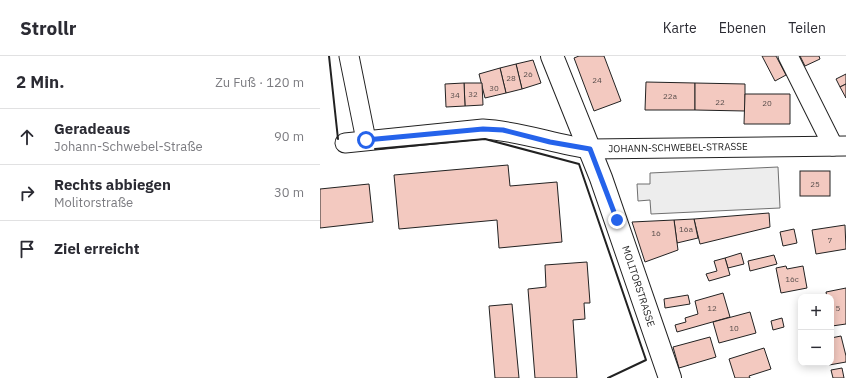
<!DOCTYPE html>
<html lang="de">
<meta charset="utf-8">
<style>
:root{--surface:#fff;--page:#f2f2f3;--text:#2b2b33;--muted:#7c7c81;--line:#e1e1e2}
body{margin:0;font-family:"IBM Plex Sans",sans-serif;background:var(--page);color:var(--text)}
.controls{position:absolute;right:12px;bottom:12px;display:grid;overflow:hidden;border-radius:8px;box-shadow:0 2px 10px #0003}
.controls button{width:36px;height:36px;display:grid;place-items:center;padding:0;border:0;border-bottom:1px solid var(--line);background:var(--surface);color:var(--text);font:20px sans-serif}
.stop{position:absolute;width:12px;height:12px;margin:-9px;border:3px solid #2563eb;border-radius:50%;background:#fff}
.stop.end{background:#2563eb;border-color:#fff;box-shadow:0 1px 4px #0008}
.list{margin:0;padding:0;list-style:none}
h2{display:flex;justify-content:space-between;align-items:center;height:52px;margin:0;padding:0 16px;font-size:17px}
h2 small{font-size:13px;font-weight:400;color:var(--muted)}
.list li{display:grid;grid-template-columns:26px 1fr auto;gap:12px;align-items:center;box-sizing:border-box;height:56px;padding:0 16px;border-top:1px solid var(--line)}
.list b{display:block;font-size:15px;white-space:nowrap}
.list p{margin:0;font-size:13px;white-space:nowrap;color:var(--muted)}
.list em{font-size:13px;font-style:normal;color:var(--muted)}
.icon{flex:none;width:22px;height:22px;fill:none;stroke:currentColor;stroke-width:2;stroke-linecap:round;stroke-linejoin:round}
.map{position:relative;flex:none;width:526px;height:322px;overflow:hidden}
header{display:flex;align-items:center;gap:24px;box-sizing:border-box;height:56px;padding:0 20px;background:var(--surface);border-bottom:1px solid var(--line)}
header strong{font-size:19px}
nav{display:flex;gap:22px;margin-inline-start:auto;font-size:14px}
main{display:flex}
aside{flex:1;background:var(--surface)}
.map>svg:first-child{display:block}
</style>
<header>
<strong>Strollr</strong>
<nav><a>Karte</a><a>Ebenen</a><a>Teilen</a></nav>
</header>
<main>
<aside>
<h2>2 Min.<small>Zu Fuß · 120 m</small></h2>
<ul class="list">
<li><svg class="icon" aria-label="ahead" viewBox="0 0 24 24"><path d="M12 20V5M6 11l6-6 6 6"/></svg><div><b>Geradeaus</b><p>Johann-Schwebel-Straße</p></div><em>90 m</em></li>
<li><svg class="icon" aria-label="right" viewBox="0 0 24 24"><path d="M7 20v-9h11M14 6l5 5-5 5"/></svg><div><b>Rechts abbiegen</b><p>Molitorstraße</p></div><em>30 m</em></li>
<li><svg class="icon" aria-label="arrive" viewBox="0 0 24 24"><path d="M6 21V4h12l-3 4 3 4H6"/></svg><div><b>Ziel erreicht</b></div></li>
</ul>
</aside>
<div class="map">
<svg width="526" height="322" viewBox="0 0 526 322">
<rect width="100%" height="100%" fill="#fff"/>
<polygon fill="#ededed" stroke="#6f6f6f" points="458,111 460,152 331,158 330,144 318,145 317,128 330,128 330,117"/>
<g fill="#f3c9c0" stroke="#222">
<polygon points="259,0 284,0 301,45 274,55 254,2"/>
<polygon points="442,0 456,0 466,19 455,25"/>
<polygon points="480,0 499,0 500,3 485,10"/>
<polygon points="213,4 221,27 202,33 196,8"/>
<polygon points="196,8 202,33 186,37 180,12"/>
<polygon points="180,12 186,37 165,42 159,18"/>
<polygon points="526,18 526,28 520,31 516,23"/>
<polygon points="326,26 375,27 375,54 325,54"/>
<polygon points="144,27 162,27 163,49 145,50"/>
<polygon points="144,27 145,50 126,51 125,28"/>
<polygon points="375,27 425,28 425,55 375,54"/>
<polygon points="526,28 526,42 520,31"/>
<polygon points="425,38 470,38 470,68 424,68"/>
<polygon points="188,109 190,130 237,126 242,186 179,192 177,164 79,173 74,119"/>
<rect x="480" y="115" width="30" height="25"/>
<polygon points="49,128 53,166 0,172 0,133"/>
<polygon points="449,157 450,171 380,188 374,163"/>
<polygon points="374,163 378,182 357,187 354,164"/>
<polygon points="354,164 358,194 325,206 312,166"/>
<polygon points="525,169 526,193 496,198 492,174"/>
<polygon points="474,173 477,187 463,190 460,176"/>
<polygon points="421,197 424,208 408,212 405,202"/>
<polygon points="454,199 457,208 430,215 428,205"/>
<polygon points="405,202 410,219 389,225 386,218 397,215 394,205"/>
<polygon points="267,206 270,247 264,247 265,263 253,264 257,322 215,322 208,233 226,231 225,209"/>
<polygon points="466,210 467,213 483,210 487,232 461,237 456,212"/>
<polygon points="526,232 526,268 512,270 511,262 511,241 507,241 506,236"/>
<polygon points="403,237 410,261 357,276 355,269 366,266 365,262 378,258 375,245"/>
<polygon points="368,239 370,248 345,252 344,243"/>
<polygon points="192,248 199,322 175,322 169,250"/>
<polygon points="430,256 436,277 399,287 393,266"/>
<polygon points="462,262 464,271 453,274 451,265"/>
<polygon points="521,280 526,300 526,306 509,309 509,307 511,307 511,282"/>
<polygon points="390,281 396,301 359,312 353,291"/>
<polygon points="444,292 451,313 429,320 430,322 415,322 409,303"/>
<polygon points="522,312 524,322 513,322 511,314"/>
</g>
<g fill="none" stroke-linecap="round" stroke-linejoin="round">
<g stroke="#222" stroke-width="21">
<g id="minor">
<polyline points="29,0 46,84"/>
<polyline points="468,0 513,90"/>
<path d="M25 87 163 73C200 75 234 88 270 93L526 90"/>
</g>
</g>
<g stroke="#222" stroke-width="24">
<polyline id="major" points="232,0 281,122 350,322"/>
</g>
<use href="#minor" stroke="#fff" stroke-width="19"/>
<use href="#major" stroke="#fff" stroke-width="22"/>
<g stroke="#222" stroke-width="2">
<polyline points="9,0 18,83"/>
<polyline points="55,93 165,83 259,108 326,304 288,322"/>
</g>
</g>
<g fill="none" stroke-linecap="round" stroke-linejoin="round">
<polyline stroke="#2563eb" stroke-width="5" points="46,84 163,73 183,74 230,86 270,93 297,164"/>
</g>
<g text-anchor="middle" stroke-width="3" stroke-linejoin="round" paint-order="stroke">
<g font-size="8" fill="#564c4a">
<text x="208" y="21">26</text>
<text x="191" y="25">28</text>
<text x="277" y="27">24</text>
<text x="174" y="35">30</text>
<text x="153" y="41">32</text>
<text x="135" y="42">34</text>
<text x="350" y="43">22a</text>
<text x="400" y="49">22</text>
<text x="447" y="50">20</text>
<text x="495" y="131">25</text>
<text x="366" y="176">16a</text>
<text x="336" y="180">16</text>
<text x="510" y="187">7</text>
<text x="472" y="226">16c</text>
<text x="392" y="255">12</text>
<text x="518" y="255">5</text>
<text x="414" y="275">10</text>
</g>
<g font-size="10" fill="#222" stroke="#fff">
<text transform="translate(358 91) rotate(-1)" y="4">JOHANN-SCHWEBEL-STRASSE</text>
<text transform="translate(319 230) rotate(72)" y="4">MOLITORSTRASSE</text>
</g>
</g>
</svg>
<div class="controls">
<button>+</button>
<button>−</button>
</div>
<div class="stop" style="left:46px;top:84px"></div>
<div class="stop end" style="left:297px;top:164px"></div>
</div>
</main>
